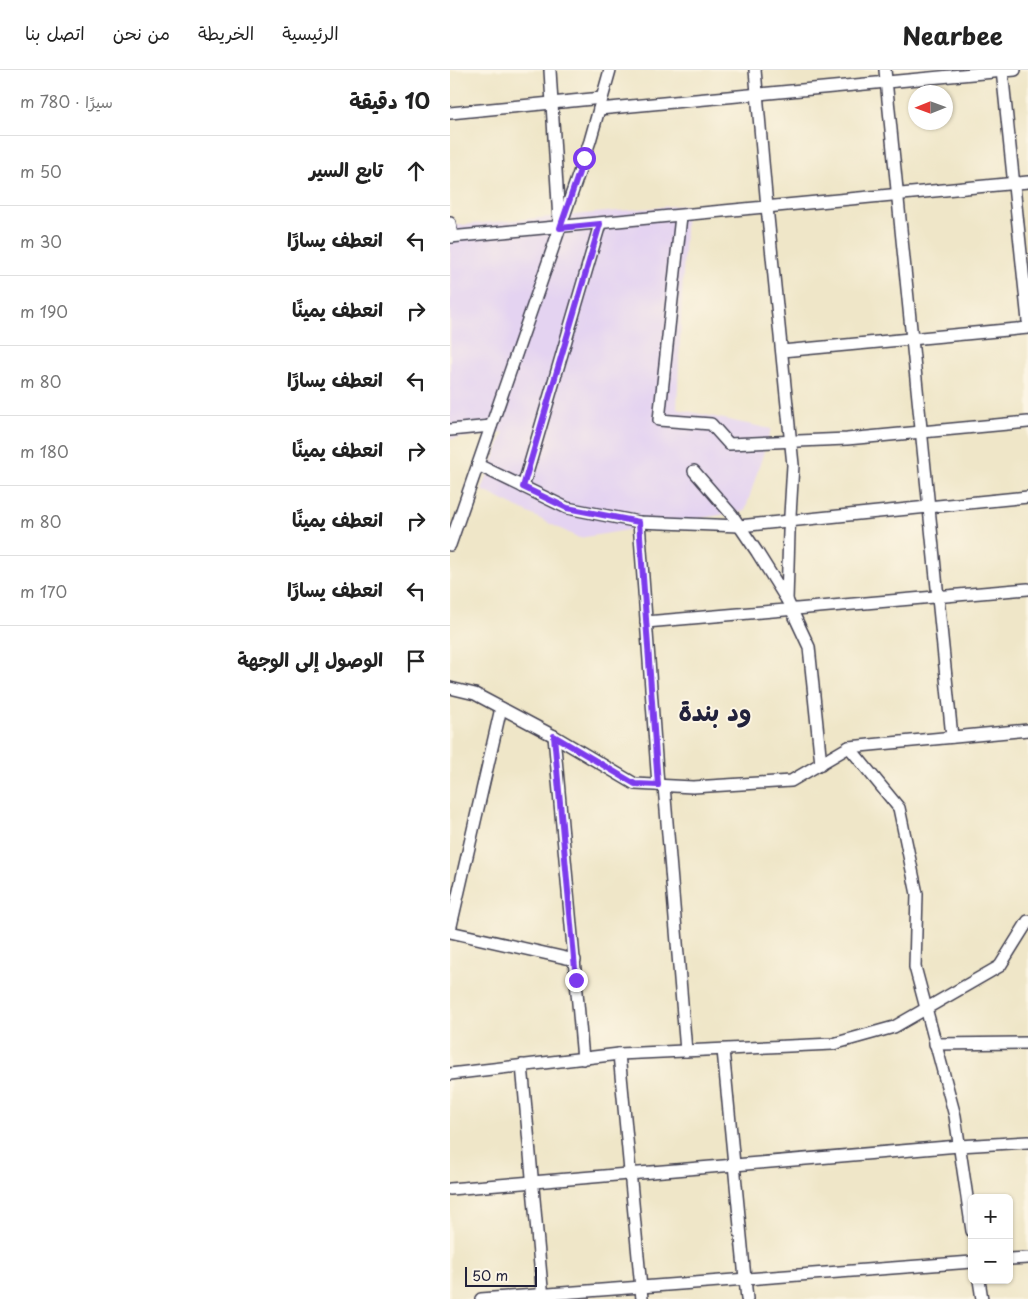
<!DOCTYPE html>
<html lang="ar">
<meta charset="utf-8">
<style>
:root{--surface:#fff;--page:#f6f6f6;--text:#222;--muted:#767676;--line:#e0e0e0}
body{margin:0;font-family:"Playpen Sans","Playpen Sans Arabic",sans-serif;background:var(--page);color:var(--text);direction:rtl}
.controls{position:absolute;right:15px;bottom:15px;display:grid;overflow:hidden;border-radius:8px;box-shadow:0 1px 4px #0004}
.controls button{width:45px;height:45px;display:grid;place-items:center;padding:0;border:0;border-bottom:1px solid var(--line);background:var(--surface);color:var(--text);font:25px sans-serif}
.compass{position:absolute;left:458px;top:15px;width:45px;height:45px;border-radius:50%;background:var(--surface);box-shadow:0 1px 4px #0004;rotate:269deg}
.scale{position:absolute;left:15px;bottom:12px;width:72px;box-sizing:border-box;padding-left:5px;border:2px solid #22223b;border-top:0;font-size:14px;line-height:18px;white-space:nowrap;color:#22223b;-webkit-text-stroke:4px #fcf5e5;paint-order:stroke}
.stop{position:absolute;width:15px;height:15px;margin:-11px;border:4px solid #7c3aed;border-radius:50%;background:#fff}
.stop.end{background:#7c3aed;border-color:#fff;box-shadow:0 1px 5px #0008}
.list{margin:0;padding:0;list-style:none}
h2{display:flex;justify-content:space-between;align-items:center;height:65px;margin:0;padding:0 20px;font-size:21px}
h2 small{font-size:16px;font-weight:400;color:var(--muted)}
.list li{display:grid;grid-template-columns:32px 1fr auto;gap:15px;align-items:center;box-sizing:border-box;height:70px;padding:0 20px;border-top:1px solid var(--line)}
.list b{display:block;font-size:19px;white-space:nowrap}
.list em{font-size:16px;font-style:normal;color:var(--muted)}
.icon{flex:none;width:28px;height:28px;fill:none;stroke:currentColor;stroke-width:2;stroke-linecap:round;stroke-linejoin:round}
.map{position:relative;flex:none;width:578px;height:1229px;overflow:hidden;direction:ltr}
header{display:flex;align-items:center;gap:30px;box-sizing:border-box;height:70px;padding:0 25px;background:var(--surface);border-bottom:1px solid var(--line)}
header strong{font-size:24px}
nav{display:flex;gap:28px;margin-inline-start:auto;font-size:18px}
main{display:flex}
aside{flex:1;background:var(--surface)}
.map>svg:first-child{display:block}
</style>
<header>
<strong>Nearbee</strong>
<nav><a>الرئيسية</a><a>الخريطة</a><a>من نحن</a><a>اتصل بنا</a></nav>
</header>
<main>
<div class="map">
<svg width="578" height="1229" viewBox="0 0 578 1229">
<rect width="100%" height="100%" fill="#fcf5e5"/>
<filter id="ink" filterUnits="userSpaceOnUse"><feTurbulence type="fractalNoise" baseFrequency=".02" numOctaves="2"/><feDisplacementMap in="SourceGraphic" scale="10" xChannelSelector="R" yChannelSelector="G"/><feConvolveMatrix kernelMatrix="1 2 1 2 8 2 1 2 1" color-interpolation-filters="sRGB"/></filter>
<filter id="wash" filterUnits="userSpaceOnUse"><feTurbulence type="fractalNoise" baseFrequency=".0096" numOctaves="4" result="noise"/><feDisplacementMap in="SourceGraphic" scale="20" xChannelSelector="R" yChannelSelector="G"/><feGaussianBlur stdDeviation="1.12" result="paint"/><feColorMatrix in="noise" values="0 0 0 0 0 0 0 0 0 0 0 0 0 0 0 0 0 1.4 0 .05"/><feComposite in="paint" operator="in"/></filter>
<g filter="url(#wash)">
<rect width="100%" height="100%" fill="#efe6c8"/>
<polygon fill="#e4d3f1" points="236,135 227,339 321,359 295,441 129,468 32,420 54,362 0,369 0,156"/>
</g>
<g filter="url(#ink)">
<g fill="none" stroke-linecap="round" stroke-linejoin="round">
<g stroke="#413f50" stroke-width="14">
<g id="minor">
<polyline points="100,0 109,151"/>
<polyline points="305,0 317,137 343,395 339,462 337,530"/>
<polyline points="435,0 502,667"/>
<polyline points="552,0 578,251"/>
<polyline points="149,39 565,0"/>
<polyline points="0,43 152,28"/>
<polyline points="231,146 209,350 261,354 279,374 397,369 578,352"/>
<polyline points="0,153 2,167"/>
<polyline points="0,167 578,112"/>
<polyline points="332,281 578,258"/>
<polyline points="0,360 41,356"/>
<polyline points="28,395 117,438 189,452 289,456 578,427"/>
<polyline points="244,401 282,445 307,482 337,530 359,577 371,694"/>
<polyline points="73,417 150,154"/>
<polyline points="189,452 208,715"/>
<polyline points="0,475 140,71 160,0"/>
<polyline points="196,552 578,519"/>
<polyline points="0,618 25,624 104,666 185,714 243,717 341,711 399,677 578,660"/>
<polyline points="104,666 133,989"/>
<polyline points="399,677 449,738 467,824 465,897 505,1046 522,1161"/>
<polyline points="214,716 236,981"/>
<polyline points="0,860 51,638"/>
<polyline points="0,862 125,890"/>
<polyline points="485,974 578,973"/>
<polyline points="273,980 297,1229"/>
<polyline points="169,984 192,1229"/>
<polyline points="72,995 93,1229"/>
<polyline points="0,1004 169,984 383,974 444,957 550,896 578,851"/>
<polyline points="0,1119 509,1076 578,1072"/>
<polyline points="559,1189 578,1188"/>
<polyline points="529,1210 532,1229"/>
<polyline points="31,1229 522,1192"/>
</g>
</g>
<use href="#minor" stroke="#fff" stroke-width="11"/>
</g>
</g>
<g fill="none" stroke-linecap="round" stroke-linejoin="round" filter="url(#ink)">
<polyline stroke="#7c3aed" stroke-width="6" points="126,910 104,666 185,714 208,715 189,452 117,438 73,417 150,154 110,158 134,88"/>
</g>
<g text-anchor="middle" stroke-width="4" stroke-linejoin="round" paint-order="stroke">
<g font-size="25" font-weight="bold" fill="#22223b" stroke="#fcf5e5">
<text x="265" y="651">ود بندة</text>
</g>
</g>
</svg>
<div class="controls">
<button>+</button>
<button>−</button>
</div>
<svg class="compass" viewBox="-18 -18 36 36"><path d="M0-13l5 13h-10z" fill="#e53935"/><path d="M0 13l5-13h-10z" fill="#767676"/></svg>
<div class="scale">50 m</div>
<div class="stop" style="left:134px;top:88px"></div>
<div class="stop end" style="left:126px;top:910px"></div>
</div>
<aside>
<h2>10 دقيقة<small>سيرًا · 780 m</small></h2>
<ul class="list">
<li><svg class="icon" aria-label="ahead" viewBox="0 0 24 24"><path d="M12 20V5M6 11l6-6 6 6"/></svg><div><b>تابع السير</b></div><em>50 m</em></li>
<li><svg class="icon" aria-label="left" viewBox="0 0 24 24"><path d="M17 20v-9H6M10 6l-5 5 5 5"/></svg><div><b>انعطف يسارًا</b></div><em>30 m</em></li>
<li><svg class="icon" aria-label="right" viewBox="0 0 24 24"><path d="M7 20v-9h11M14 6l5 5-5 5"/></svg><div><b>انعطف يمينًا</b></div><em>190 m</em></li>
<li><svg class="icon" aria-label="left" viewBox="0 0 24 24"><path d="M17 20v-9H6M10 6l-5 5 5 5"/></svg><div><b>انعطف يسارًا</b></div><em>80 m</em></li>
<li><svg class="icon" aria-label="right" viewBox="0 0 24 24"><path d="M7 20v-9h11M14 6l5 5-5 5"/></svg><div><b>انعطف يمينًا</b></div><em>180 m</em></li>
<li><svg class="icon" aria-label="right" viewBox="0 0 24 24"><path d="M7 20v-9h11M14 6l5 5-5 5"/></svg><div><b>انعطف يمينًا</b></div><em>80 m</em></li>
<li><svg class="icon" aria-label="left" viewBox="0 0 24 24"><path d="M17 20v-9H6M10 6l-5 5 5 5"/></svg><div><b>انعطف يسارًا</b></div><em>170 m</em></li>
<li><svg class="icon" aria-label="arrive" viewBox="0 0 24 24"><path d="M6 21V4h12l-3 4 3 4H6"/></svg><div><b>الوصول إلى الوجهة</b></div></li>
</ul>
</aside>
</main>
